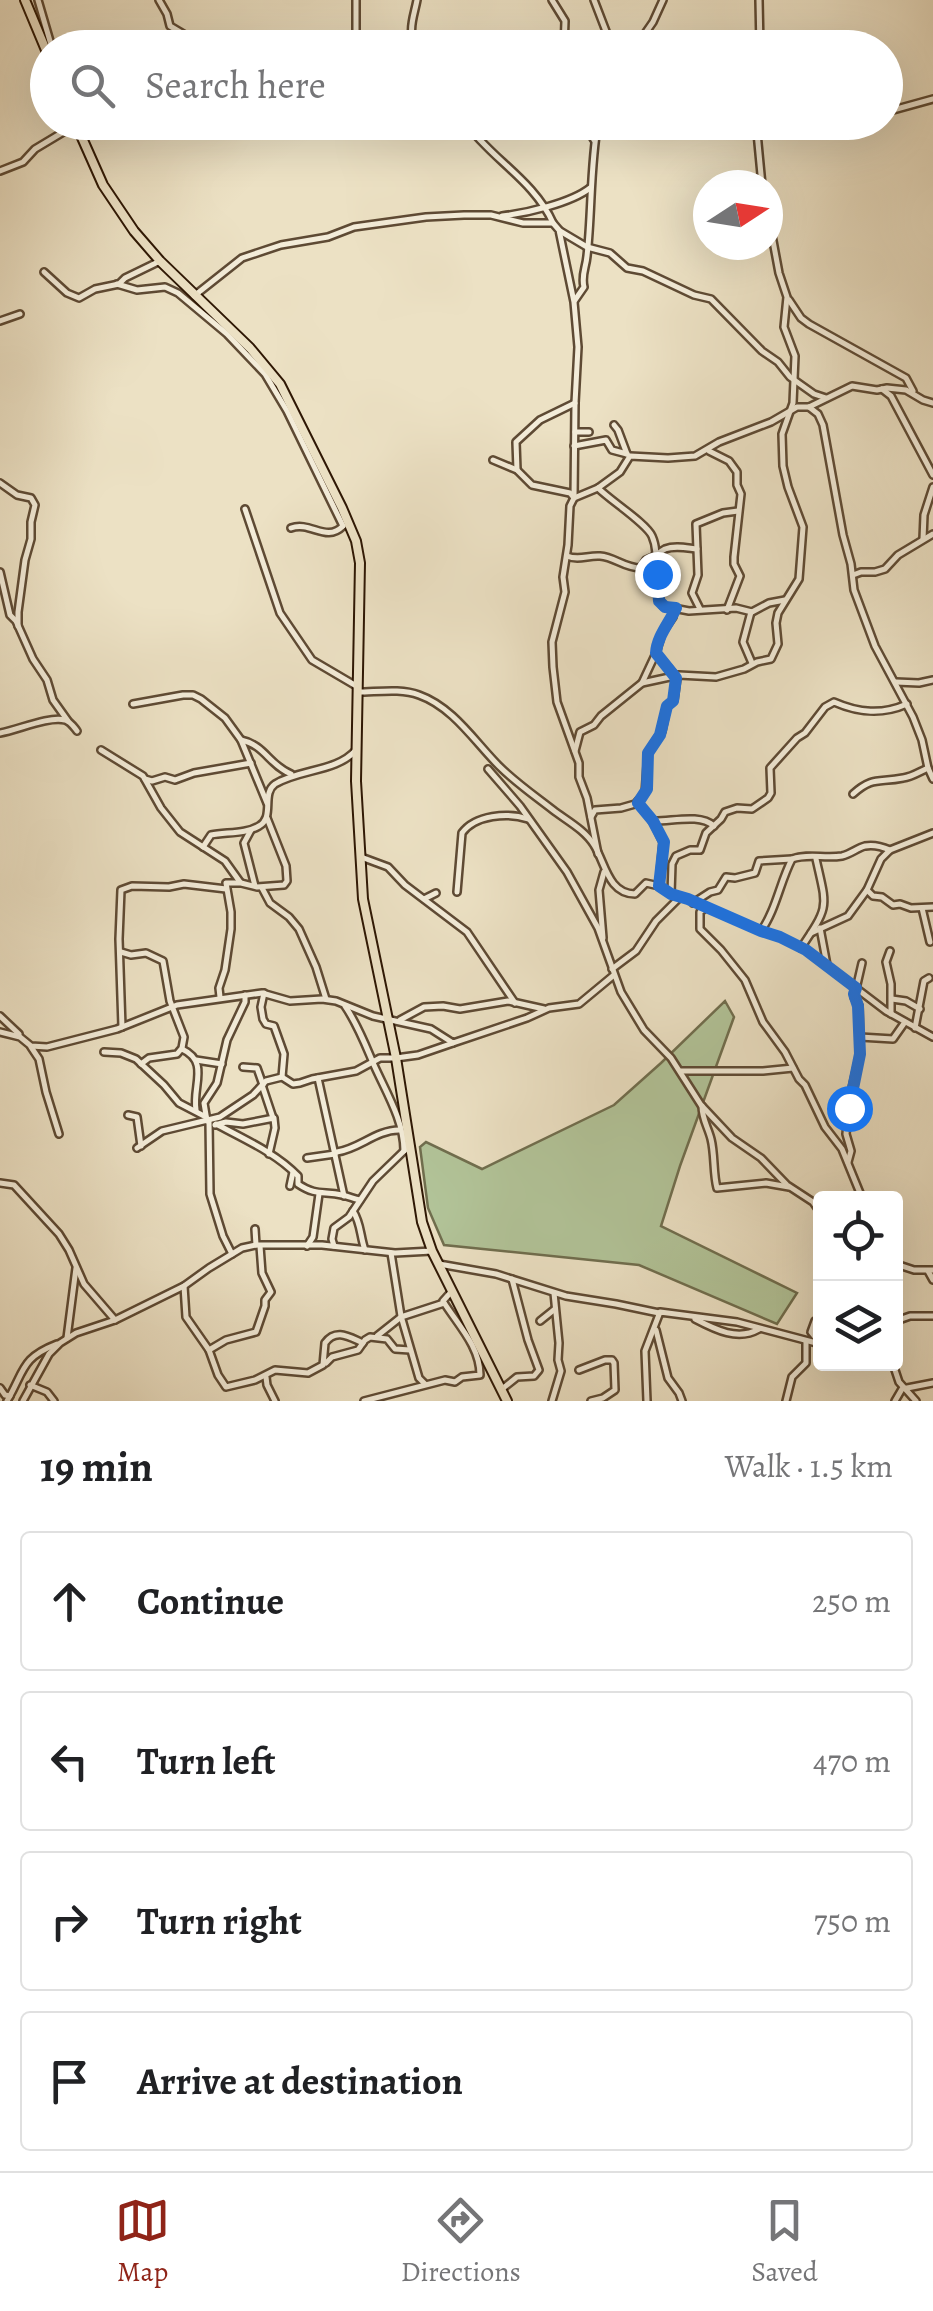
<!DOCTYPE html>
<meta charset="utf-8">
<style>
:root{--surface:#fff;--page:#f2f2f2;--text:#202124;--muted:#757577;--line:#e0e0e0;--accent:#8f2418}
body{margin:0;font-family:Alegreya,serif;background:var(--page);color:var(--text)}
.controls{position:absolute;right:30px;bottom:30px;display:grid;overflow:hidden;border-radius:10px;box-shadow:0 10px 40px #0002}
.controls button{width:90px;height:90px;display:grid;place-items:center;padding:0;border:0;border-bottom:2px solid var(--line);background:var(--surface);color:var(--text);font:50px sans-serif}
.compass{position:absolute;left:693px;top:170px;width:90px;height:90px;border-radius:50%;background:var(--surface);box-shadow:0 10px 40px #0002;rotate:78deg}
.stop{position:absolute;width:30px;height:30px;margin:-22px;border:8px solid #1a73e8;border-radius:50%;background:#fff}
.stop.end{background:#1a73e8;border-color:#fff;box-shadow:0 2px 10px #0008}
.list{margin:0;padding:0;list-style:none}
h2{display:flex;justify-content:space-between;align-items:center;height:130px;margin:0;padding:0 40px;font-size:42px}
h2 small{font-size:32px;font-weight:400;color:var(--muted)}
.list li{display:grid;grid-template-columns:65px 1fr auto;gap:30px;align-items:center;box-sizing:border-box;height:140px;margin:0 20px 20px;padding:0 20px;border:2px solid var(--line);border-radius:10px}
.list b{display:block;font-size:38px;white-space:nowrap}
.list em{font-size:32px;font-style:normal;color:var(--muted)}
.icon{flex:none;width:55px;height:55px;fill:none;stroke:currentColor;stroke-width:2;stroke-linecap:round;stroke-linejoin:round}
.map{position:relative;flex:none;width:933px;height:1401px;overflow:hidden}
.search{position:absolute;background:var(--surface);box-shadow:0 10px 40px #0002;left:30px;right:30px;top:30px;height:110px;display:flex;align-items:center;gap:25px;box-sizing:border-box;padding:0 35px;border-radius:55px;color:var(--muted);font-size:38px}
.sheet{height:770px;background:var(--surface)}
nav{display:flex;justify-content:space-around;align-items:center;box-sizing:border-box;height:140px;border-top:2px solid var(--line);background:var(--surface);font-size:28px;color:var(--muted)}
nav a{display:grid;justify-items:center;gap:5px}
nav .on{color:var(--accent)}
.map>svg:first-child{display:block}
</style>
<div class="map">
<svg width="933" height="1401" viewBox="0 0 933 1401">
<rect width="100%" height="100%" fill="#ece1c4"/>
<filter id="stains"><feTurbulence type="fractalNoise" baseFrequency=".002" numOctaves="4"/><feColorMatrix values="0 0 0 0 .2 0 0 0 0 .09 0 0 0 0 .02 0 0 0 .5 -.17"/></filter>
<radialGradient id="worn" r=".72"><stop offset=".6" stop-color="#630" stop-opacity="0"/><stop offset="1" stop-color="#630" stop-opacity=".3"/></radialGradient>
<polygon fill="#b2c499" stroke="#706e4e" stroke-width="2.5" points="725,1001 734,1017 680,1166 661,1226 797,1293 777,1324 639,1265 444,1245 428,1208 420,1147 426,1142 482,1169 614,1105 661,1063"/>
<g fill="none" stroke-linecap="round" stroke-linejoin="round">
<g stroke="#5e4a34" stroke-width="10">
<g id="minor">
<polyline points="38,0 52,48"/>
<polyline points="159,0 167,14 170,26 207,48"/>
<path d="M417 0C414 17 405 35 420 48"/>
<polyline points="552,0 565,21 564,48"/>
<polyline points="594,0 609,39 616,48"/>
<polyline points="759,0 760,48"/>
<polyline points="356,48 356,0"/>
<polyline points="635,48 653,22 663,0"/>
<polyline points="886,112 933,99"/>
<path d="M465 122C491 159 534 180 553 223"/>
<polyline points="583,122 594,140"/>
<polyline points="756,122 762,185"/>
<polyline points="0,171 23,162 35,149 75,125"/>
<path d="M502 216C527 213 571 203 590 188"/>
<polyline points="560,231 587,247 610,253 627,268 643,271 694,295 711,299 762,351 778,362 790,377 814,394 826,398"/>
<polyline points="44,272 67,293 79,298 95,289 119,284 125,278 160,261"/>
<polyline points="117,284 137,290 165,287 178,293 227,334 265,374 287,411 343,526"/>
<polyline points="194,296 242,258 281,245 328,237 354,227 426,217 464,215 491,215 523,223 553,223 559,230 574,302 578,347 575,403 574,498 570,506 568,545 563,577 565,592 552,642 553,667 557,702 579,763 579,777 587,798 598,854"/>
<path d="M575 300 584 287C581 275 586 268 587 256 592 212 590 166 598 122"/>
<polyline points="789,300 801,318 809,324 906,378 913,391"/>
<polyline points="0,321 20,314"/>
<polyline points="882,389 891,396 933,475"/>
<polyline points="809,407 818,414 823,425 843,535 851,564 854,590 875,646 913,717 922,740 928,768 933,779"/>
<polyline points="614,425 618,430 627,454"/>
<polyline points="575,432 589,432"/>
<polyline points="574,446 606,440 612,450 627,454"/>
<polyline points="709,451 729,461 737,472 737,485 741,494 734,557 734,564 740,576 727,610"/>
<polyline points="493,460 517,470 532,485 570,493 574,498 598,488 620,472 630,456 668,458 695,456 719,442 771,422 797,407 809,407 852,386 877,390 887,388 906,390 923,400 933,403"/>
<polyline points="517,470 516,442 540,420 575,403"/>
<polyline points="0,483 17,495 31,498 35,505 31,522 31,539 25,560 18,612 18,626"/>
<path d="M598 488C611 501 646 523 652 536 662 558 649 587 663 606L689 611 736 608 752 612 769 603 785 600"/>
<polyline points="245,509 280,613 312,660 358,687"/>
<path d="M291 528C311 521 326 543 343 526"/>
<polyline points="923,539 924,515 933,487"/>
<path d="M567 556C579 561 588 555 600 556 615 557 624 568 641 568L657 585"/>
<path d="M641 568 646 560C656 557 656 554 665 549 675 545 687 548 697 549"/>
<polyline points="0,572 10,615 16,621 33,659 47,680 53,700 68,721"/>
<polyline points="853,575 861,572 875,572 885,569 898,555 933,534"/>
<polyline points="700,609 692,593 698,575 696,524 723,513 738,511"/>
<polyline points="751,612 743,642 752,663"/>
<polyline points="896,682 919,683 933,680"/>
<polyline points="642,683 656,653 662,633 673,617 674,609"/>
<path d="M358 692C377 692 401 688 419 695 453 707 475 742 499 766 515 782 535 796 553 810 566 820 585 830 594 845 605 862 608 894 635 894L646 883 659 886 671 894 688 899 761 931 780 937 806 950 886 1011 933 1037"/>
<polyline points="133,704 183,695 193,695 201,699 225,718 241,740 267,803"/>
<path d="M0 733C18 730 48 716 65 720 71 722 73 726 77 731"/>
<path d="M241 740C265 745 269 765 291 774"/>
<polyline points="101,750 143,776 161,808 180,832 225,861 240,882"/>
<polyline points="575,751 580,732 594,725 601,716 642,683 679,675 716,677 744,669 757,662 771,659 778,644 776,623 778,613 799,579 803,527 788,487 783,466 782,434 793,403 795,356 784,327 787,297 779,273 768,214"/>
<polyline points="488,769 520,806 567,872 598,928 621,992 644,1030 671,1058 701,1105 732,1138 761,1158 787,1185 813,1202 820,1212"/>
<polyline points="145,779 152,781 165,777 175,780 194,773 251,763"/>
<path d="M853 794C873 776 879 783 903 778 912 777 919 772 928 768"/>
<polyline points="638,803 653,821 663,842 659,886"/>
<polyline points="591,817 595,810 621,808 635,804 645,793 648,753 662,731 667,706 674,700 677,678 656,653"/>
<path d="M652 821C671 822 699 813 714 826"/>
<polyline points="251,830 244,843 255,886"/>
<path d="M203 847 211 835C226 832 246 834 259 826 275 817 261 794 275 784 299 769 337 772 356 750"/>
<polyline points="361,857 388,867 405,885 467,932 515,1003"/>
<polyline points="262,888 270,903 289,917 299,929 316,967 326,999"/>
<polyline points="867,890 873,896 882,897 893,905 900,904 911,908 933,907"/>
<path d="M457 892 462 833C475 815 508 812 528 819"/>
<path d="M671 894 672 864 676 856 690 850H700L706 833 721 819 725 812 737 808 752 809 768 798 771 793 770 768 797 738 805 733 825 707 834 702C859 713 882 715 907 704"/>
<polyline points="424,899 436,893"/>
<polyline points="693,903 710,892 718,890 726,877 735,878 755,873 759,861 792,859"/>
<polyline points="922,908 930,942"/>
<polyline points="704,909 700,912 700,929 721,950 745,980 763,1022 785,1052 799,1079 805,1085 825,1127 842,1149 862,1198"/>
<polyline points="820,928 827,965"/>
<path d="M761 931C776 910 780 882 792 859 809 853 824 859 842 856 851 854 857 848 865 846 874 844 883 847 890 850"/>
<polyline points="811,933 848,916 867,890 881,859 890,850 933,833"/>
<polyline points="603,938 599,890 604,872"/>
<path d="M801 948C830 905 827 908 816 859"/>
<polyline points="890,951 886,962 891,984 891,1014"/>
<polyline points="121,952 131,955 146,953 163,961 170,1001 184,1037 182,1048 177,1054 149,1058 141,1064"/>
<polyline points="612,969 636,951 656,921 680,897"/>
<polyline points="856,989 862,963"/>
<polyline points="264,993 261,1007 263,1019 266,1024 274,1026 284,1054 282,1077"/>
<polyline points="220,997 219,988 225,970 231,929 231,912 226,883 241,883 257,887 284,885 287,881 286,866 267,818"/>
<polyline points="892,999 906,1001 920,1009"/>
<path d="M345 1006C358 1025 365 1044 374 1065 386 1092 404 1121 404 1151"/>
<polyline points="0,1016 19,1034"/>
<polyline points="400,1020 424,1007 443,1006 460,1009 508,1001 544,1009"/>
<polyline points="122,1027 119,939 121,890 132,886 169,887 184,884 226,889"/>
<polyline points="915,1028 924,981 929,978"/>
<polyline points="0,1032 20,1037 31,1046 47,1047 117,1029 177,1005 262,993 290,1001 322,999 336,1001 373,1016 431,1029 453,1043 527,1018 549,1008 579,1004 614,975"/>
<polyline points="860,1037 893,1039 905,1022"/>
<polyline points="31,1047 39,1059 46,1092 59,1134"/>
<path d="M182 1049C210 1062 192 1086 196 1110"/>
<polyline points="104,1052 121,1053 136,1059 164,1085 179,1103 206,1117"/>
<polyline points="196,1060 222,1064"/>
<polyline points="243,1067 257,1068 263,1085"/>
<polyline points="681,1071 763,1071 793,1068"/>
<polyline points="318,1078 344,1196"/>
<polyline points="263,1088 273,1118"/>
<path d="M702 1106C702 1119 708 1127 711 1139 715 1155 713 1173 717 1188L766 1183 789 1187"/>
<polyline points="128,1115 137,1117 141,1146"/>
<polyline points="207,1121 204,1103 217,1083 227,1040 245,1002 245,995"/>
<polyline points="209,1121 210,1194 223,1236 232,1254"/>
<path d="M216 1124C244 1139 276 1153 298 1176V1184C316 1196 323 1191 342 1195 348 1196 354 1199 360 1200"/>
<polyline points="215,1125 226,1122 243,1124 274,1118 275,1128 269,1154"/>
<polyline points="137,1148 162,1131 220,1117 253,1095 266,1081 282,1077 293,1084 300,1083 312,1079 356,1071 380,1058 396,1058 418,1055 453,1043"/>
<path d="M337 1152C359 1149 376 1130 399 1130"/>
<polyline points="307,1158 335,1154"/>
<polyline points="848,1162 851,1151 846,1134 849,1101 860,1054 859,1006 854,997 855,989"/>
<polyline points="0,1183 14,1185 59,1234 69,1250 84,1284 115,1320"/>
<polyline points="290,1186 293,1172"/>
<path d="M353 1211C361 1223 360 1236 365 1250"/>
<polyline points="255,1229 256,1245"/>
<polyline points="307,1246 313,1237 319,1194"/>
<polyline points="334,1246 332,1239 334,1228 349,1217 373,1181 406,1149"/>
<polyline points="391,1253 401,1316 419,1378 425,1384"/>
<polyline points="439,1264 496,1274 566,1296 616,1304 659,1313"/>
<polyline points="896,1264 914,1270 933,1270"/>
<polyline points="928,1271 933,1280"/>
<path d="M184 1286 186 1317 209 1350 218 1375 226 1387 255 1380 275 1370 308 1373 323 1365 325 1343C336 1328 349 1337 363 1343"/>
<path d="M695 1319C716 1330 738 1341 759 1329"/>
<polyline points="540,1321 555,1309"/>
<polyline points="896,1321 910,1316 933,1316"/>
<polyline points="656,1330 668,1378 679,1393 682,1401"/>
<polyline points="377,1336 401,1317 444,1303"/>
<polyline points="67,1338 76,1268"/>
<polyline points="820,1343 811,1332 815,1321 820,1318"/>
<polyline points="209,1350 226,1340 256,1332 265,1306 265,1300 271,1292 262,1273 260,1246"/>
<polyline points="326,1363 332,1357 358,1350 365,1340 370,1337 387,1339 395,1349 410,1350"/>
<polyline points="893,1364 899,1382 916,1401"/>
<polyline points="579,1370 605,1360 612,1360 614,1363 615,1390 603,1398 591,1401"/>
<polyline points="266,1377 267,1385 275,1401"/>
<polyline points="30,1385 47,1392 54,1401"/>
<polyline points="0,1388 5,1395 10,1396"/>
<polyline points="502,1389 517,1377 534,1376 539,1370 528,1340 512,1279"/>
<path d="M7 1401C25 1370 21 1358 57 1344"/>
<polyline points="23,1401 49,1354 60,1343 76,1333 115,1320 184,1286 209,1268 242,1248 256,1245 322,1245 395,1253 432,1251"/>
<path d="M364 1401 445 1380 455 1382 462 1377 480 1375C480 1346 457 1324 443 1301L452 1291"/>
<polyline points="552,1401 561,1371 558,1360 559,1343 554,1293"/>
<polyline points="647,1401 645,1351 660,1312 737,1322 820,1344"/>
<polyline points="786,1401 792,1377 806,1363 806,1341"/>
<polyline points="895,1401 902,1389 933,1383"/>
</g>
</g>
<g stroke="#2e1704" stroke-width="12">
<g id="major">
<polyline points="25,0 48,55"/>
<polyline points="75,122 103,185 134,231 160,261 250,348 280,384 342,508 356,541 360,563 356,781 363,899 396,1058 422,1222 432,1251 507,1401"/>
</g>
</g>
<use href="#minor" stroke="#f3ecd9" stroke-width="5"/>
<use href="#major" stroke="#ece1c4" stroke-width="8"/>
</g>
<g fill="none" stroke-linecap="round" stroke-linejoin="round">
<path stroke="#1a73e8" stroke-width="12" d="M657 574 659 601 665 607 676 608C670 622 657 636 656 653L676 678 673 701 667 706 660 735 648 753 647 789 638 803 653 821 664 842 659 886 671 894 688 899 761 931 780 937 806 950 856 988 854 994 858 1006 860 1054 849 1108"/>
</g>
<rect width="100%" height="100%" filter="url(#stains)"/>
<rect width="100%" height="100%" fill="url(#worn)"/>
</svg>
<div class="controls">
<button><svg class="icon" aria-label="locate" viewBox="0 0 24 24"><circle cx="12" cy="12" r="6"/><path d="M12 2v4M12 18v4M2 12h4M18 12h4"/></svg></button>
<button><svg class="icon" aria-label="layers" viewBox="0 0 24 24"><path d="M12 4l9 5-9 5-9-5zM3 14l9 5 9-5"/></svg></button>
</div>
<svg class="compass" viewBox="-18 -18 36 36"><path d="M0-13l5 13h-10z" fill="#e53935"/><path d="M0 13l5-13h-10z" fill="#757577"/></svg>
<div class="stop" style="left:849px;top:1108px"></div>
<div class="stop end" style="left:657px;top:574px"></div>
<div class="search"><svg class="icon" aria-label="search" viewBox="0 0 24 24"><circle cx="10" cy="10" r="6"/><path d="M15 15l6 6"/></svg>Search here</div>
</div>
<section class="sheet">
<h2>19 min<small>Walk · 1.5 km</small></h2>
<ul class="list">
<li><svg class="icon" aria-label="ahead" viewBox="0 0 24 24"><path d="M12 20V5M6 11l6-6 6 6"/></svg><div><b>Continue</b></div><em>250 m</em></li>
<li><svg class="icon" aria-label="left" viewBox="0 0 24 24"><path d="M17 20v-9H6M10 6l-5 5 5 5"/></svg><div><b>Turn left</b></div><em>470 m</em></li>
<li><svg class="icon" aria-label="right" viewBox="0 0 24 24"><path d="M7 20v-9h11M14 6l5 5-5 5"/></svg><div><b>Turn right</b></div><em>750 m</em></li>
<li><svg class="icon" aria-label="arrive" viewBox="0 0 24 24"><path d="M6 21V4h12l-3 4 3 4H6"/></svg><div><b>Arrive at destination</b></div></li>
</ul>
</section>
<nav>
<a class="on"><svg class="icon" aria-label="map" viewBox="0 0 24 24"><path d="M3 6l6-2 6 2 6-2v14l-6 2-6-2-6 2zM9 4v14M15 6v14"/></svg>Map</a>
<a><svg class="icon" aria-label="directions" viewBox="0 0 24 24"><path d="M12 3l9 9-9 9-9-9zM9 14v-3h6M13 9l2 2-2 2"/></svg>Directions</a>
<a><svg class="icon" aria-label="saved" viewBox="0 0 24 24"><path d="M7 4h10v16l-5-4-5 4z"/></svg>Saved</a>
</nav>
